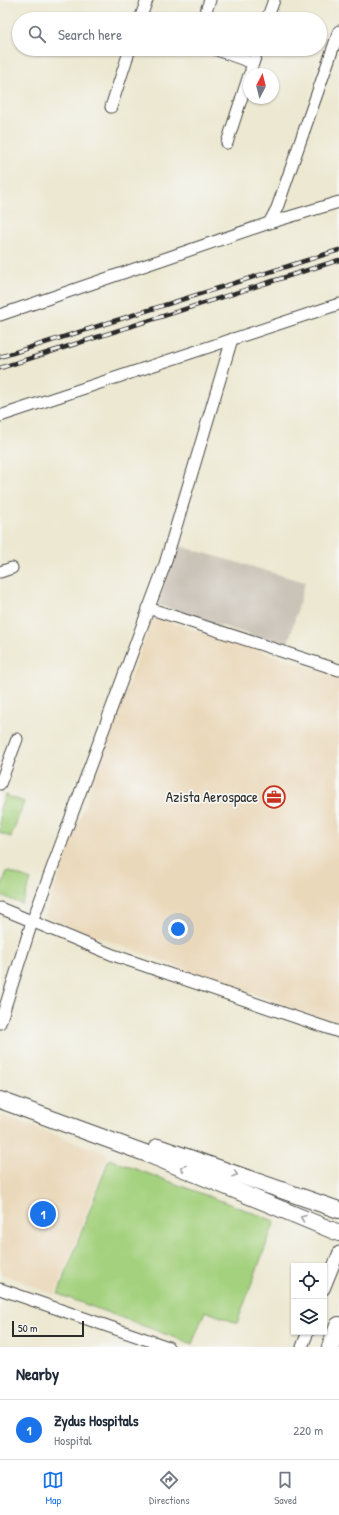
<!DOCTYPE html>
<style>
:root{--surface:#fff;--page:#f2f2f3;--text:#1f2937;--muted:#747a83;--line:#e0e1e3;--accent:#1a73e8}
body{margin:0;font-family:"Patrick Hand",sans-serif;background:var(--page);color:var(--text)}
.controls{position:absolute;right:12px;bottom:12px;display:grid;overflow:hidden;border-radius:0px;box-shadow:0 1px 3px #0004}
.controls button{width:36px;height:36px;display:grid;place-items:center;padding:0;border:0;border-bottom:1px solid var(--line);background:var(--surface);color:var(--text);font:20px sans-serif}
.compass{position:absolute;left:243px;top:68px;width:36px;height:36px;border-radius:50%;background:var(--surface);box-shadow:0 1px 3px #0004;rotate:7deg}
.scale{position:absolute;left:12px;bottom:10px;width:72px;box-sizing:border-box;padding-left:4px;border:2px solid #2b2b2b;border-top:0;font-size:11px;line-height:14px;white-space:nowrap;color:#2b2b2b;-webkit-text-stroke:3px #f6f6f2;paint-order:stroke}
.you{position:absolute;left:178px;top:929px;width:14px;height:14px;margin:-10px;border:3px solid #fff;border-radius:50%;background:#1a73e8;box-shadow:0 0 0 6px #1a73e833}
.badge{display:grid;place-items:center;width:26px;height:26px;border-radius:50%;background:var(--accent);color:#fff;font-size:13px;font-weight:700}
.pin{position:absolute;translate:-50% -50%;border:2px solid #fff;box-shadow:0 1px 4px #0006}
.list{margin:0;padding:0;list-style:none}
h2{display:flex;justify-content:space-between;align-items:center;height:52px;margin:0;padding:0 16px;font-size:17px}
h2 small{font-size:13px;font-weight:400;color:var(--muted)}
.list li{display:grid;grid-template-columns:26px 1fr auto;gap:12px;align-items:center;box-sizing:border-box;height:60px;padding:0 16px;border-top:1px solid var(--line)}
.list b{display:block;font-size:15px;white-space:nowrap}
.list p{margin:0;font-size:13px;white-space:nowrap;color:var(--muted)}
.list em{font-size:13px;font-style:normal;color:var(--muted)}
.icon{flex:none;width:22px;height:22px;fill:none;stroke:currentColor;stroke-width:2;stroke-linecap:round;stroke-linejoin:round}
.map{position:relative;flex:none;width:339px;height:1347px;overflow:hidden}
.search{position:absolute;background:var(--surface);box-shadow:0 1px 3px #0004;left:12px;right:12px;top:12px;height:44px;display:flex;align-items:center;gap:10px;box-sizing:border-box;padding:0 14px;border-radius:22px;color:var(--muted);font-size:15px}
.sheet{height:112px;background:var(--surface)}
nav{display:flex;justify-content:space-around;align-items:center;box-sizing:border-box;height:56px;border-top:1px solid var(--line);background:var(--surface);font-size:11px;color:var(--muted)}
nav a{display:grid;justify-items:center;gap:2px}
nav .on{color:var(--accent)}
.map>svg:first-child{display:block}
</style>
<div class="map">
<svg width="339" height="1347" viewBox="0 0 339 1347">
<rect width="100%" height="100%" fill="#f6f6f2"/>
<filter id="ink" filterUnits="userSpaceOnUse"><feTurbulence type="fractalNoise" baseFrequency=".025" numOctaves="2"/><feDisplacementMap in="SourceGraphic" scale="8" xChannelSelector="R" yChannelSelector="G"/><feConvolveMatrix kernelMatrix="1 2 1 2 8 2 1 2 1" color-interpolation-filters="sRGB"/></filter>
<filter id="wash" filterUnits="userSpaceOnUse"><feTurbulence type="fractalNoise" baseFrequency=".012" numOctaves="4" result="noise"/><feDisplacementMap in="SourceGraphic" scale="16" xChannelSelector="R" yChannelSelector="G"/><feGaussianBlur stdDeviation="0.9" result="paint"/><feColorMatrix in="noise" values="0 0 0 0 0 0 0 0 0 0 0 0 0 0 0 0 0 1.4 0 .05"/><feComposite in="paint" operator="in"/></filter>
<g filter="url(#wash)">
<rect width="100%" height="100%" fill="#ece8d1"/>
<g fill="#ead8ba">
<polygon points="153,617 339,677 339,1025 44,917"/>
<polygon points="0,1115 108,1154 55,1295 0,1273"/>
</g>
<polygon fill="#cac3b8" points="176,545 305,582 287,647 158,605"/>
<g fill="#a4d17e" stroke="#687e54">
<polygon points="5,795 24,802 11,837 0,833 0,808"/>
<polygon points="7,871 31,880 22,904 0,895 0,890"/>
<polygon points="109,1159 275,1221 237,1323 205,1311 192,1344 58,1294"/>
</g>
</g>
<g filter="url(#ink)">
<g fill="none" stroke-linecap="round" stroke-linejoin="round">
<g stroke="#484744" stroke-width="13">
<g id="minor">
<polyline points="140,19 147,0"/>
<polyline points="203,19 210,0"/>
<polyline points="267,19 274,0"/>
<polyline points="214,49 253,63"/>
<polyline points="251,69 258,49"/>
<polyline points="111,107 130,49"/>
<polyline points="227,143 249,75"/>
<polyline points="269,223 339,202"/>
<polyline points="0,315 269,223 277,208 339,31"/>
<polyline points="0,416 339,304"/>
<polyline points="0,572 12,568"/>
<polyline points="148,608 339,670"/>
<polyline points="0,784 17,739"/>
<polyline points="0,908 113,955 339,1032"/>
<polyline points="0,1023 32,922 164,567 232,339"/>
<polyline points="0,1289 168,1347"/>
<polyline points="324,1289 339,1252"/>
<polyline points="302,1347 308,1332"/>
</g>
</g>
<g stroke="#484744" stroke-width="18">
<g id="secondary">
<polyline points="0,1100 145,1153 339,1233"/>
<polyline points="158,1147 339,1210"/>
</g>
</g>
<g stroke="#484744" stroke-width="20">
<polyline id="primary" points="331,1347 339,1326"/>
</g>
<use href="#minor" stroke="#fff" stroke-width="11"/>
<use href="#secondary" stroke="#fff" stroke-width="16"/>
<use href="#primary" stroke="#fff" stroke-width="18"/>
<g stroke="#2b2b2b" stroke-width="4.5">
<g id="rail">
<polyline points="0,357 339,250"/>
<polyline points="0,368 339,260"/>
</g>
</g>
<use href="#rail" stroke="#f6f6f2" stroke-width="3" stroke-dasharray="9" stroke-linecap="butt"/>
</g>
<defs><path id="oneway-chevron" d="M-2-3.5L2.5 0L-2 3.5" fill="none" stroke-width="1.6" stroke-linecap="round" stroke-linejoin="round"/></defs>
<g stroke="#a0a0a0">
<use href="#oneway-chevron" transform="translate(183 1168) rotate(-158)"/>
<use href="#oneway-chevron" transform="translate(235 1174) rotate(19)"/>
<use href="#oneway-chevron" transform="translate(303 1218) rotate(-158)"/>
</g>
</g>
<defs>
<g id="office-ring" transform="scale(1.15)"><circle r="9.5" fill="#f6f6f2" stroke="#c8321e" stroke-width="1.5"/><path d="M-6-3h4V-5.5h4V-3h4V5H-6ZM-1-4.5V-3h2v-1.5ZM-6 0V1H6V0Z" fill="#c8321e"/></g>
</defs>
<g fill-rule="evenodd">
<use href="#office-ring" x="274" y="797"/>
</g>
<g text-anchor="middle" stroke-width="3.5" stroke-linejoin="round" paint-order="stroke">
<g font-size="15" fill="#2b2b2b" stroke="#f6f6f2" text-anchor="end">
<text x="258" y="802">Azista Aerospace</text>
</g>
</g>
</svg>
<div class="controls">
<button><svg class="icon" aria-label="locate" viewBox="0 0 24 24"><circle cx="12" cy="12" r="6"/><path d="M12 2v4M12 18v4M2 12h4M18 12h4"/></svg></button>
<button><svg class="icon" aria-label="layers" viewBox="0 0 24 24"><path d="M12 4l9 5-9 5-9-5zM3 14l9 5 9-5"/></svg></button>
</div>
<svg class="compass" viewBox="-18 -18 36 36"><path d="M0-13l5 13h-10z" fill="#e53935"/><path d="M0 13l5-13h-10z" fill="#747a83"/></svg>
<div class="scale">50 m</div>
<div class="you"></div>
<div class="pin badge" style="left:43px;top:1214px">1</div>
<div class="search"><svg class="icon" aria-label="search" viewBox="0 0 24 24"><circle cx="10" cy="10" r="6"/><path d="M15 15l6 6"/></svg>Search here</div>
</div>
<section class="sheet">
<h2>Nearby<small></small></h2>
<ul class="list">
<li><span class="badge">1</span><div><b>Zydus Hospitals</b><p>Hospital</p></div><em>220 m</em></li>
</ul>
</section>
<nav>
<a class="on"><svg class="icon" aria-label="map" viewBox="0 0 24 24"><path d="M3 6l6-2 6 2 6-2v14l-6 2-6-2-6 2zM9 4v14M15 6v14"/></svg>Map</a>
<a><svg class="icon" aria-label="directions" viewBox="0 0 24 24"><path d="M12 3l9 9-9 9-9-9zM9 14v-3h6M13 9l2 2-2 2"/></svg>Directions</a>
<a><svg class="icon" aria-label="saved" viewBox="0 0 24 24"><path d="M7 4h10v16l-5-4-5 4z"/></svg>Saved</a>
</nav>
